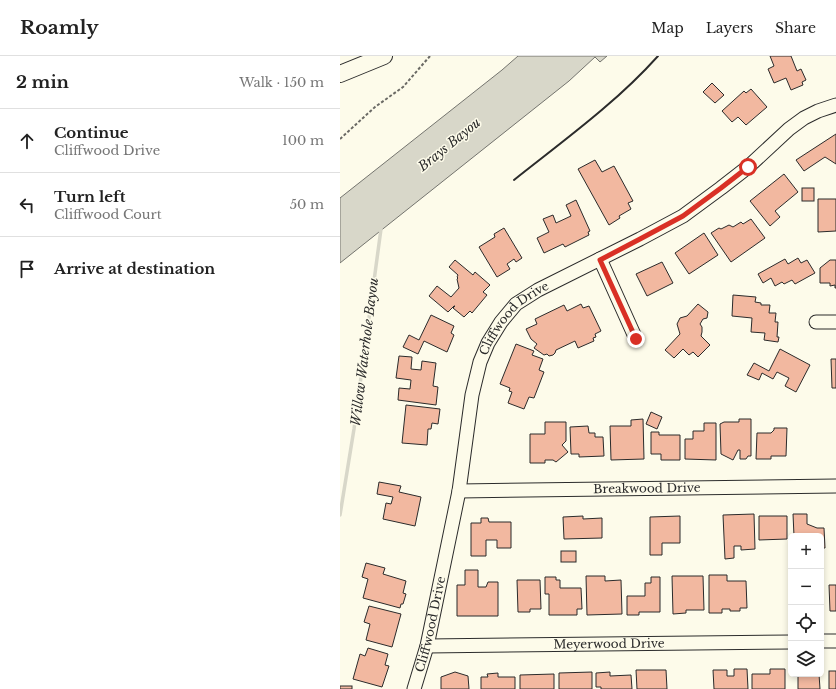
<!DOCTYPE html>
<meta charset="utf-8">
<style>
:root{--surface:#fff;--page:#f2f2f2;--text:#222;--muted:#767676;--line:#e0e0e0}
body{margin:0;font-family:"Libre Baskerville",serif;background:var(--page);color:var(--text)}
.controls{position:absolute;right:12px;bottom:12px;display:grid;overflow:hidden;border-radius:6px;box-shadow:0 2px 6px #0003}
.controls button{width:36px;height:36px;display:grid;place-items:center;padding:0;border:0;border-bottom:1px solid var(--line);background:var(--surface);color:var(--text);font:20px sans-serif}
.stop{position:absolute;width:12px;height:12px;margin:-9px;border:3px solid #d93025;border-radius:50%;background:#fff}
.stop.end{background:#d93025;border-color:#fff;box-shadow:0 1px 4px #0008}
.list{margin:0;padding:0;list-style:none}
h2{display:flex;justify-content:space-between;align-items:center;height:52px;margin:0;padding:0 16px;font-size:17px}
h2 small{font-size:13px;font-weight:400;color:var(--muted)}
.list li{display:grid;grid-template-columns:26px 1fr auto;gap:12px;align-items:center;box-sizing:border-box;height:64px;padding:0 16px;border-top:1px solid var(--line)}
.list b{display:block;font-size:15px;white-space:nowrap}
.list p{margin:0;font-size:13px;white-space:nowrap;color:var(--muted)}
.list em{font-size:13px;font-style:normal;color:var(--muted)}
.icon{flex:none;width:22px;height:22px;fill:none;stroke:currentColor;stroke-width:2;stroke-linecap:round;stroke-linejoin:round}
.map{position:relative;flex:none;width:496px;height:633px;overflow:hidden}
header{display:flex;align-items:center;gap:24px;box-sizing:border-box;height:56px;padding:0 20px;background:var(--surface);border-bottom:1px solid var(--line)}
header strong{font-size:19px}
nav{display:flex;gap:22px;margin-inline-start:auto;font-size:14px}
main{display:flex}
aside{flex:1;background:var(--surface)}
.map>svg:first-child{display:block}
</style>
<header>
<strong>Roamly</strong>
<nav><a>Map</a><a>Layers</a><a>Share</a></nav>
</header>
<main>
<aside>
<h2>2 min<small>Walk · 150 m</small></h2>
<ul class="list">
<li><svg class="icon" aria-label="ahead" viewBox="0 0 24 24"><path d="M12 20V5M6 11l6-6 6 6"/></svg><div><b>Continue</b><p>Cliffwood Drive</p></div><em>100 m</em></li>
<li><svg class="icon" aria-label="left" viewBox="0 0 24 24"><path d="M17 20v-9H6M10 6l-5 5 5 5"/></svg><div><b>Turn left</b><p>Cliffwood Court</p></div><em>50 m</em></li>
<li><svg class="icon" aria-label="arrive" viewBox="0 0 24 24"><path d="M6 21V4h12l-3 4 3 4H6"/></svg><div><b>Arrive at destination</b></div></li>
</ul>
</aside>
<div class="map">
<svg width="496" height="633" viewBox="0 0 496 633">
<rect width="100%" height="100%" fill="#fdfbea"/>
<polygon fill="#d8d7c9" stroke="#74746e" points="178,0 267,0 260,6 255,1 229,25 0,207 0,142 162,14"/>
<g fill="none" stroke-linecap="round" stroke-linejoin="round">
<polyline stroke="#d8d7c9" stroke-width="3.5" points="0,459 14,373 41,173"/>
</g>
<g fill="#f2b8a0" stroke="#2b2b2b">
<polygon points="430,0 451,0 457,15 461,13 466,24 462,26 463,29 451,34 446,22 434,27 428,13 434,10"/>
<polygon points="372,27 384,39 375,47 363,36"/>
<polygon points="411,33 427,51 406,69 398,61 392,66 382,55 404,35 406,37"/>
<polygon points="496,78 496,108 485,101 464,115 456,104"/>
<polygon points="255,104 262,116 274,110 293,145 288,147 291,153 279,160 280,162 269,169 238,113"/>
<polygon points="444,118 458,136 435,155 440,161 430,170 410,145"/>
<rect x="462" y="132" width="12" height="13"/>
<polygon points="478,143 496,143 496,175 478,176"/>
<polygon points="236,144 250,175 248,176 249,179 225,191 223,188 204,197 197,182 209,176 203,163 213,159 216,167 231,160 226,149"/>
<polygon points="411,163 425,182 391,206 371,177 379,172 381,173 389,169 393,171 401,166 403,168"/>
<polygon points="164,172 182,202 176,206 174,203 167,208 170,213 157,221 139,191 155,181 154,178"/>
<polygon points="364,177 378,199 349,218 335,197"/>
<polygon points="458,202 461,207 467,204 475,217 455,228 452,224 444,228 442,226 435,230 431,222 423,227 418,218 445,203 448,208"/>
<polygon points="115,204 133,219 135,216 150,229 143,236 147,239 132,257 130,255 124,261 113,252 115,250 114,250 108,256 89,240 97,230 111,241 119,232 117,223 118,222 117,221 118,219 109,211"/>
<polygon points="490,204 496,204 496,232 495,232 495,229 490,230 490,227 480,227 480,212"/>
<polygon points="322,206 333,227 307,240 296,218"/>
<polygon points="393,239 416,241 415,246 421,247 421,249 430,249 429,257 436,257 435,266 438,266 437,281 439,281 438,286 424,284 425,277 411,276 412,262 392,260"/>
<polygon points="241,248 243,252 249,250 261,275 255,278 256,281 253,282 254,285 238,292 235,285 216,294 215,297 213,299 209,300 207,298 204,299 194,292 197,288 191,283 186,273 197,268 195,263 224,249 227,255"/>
<polygon points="358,248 368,256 367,262 363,263 360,268 362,271 362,276 361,280 370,289 358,301 353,296 349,299 343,293 334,302 325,294 340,278 337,268 340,262 347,260"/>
<polygon points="91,259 114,270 111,277 114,279 107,296 84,285 78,298 63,291 69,279 79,284"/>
<polygon points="176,288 194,295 192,299 203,303 199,314 204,316 194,342 189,341 184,353 168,347 172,336 169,335 170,332 160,328"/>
<polygon points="440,293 470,309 456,336 445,330 449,322 437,316 433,323 422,317 419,324 407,319 414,307 429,315"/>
<polygon points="59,300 72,301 71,313 81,314 82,305 96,307 93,330 98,331 96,349 58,344 59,332 70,333 71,324 56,322"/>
<polygon points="491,303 496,303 496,332 492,332"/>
<polygon points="66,349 100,353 98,368 92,367 91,373 88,373 87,389 62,387"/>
<polygon points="311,356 322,361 317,373 306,368"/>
<polygon points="303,363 304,403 271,404 270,370 291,370 291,364"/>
<polygon points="399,363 411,363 411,400 408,400 406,403 400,403 400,394 398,394 393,404 381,398 380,368 384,366 399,366"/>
<polygon points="205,366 226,366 226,385 222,389 228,396 216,406 213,404 205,404 205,407 190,407 190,378 205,378"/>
<polygon points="364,367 376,367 376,404 345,403 345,383 353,383 353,375 364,375"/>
<polygon points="248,370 249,377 255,377 255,381 263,381 264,400 239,401 239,398 231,398 230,371"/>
<polygon points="434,372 447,372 446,400 431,400 431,403 416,403 417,377 431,377 434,374"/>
<polygon points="311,376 319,376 319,379 340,379 340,404 321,404 321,398 311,398"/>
<polygon points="39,426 61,430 59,436 81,441 75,470 43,463 46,447 51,448 53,441 37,438"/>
<polygon points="414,458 415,493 401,494 401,490 394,490 394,502 385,503 383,459"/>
<polygon points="453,458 467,458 467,468 477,472 484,472 485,492 481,492 481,480 454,480"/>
<polygon points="243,460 243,463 262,462 262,482 224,483 223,461"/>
<polygon points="340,460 340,487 322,487 322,499 310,499 310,461"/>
<polygon points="419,460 447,460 447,483 419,484"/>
<polygon points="141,462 148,462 149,466 171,466 171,492 157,492 157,484 146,484 146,500 131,500 131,467 141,467"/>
<rect x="221" y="495" width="15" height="11"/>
<polygon points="26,507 45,512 43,518 66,525 63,537 66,538 63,548 61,548 60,552 23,542 28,523 22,521"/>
<polygon points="125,514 138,514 138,531 146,531 148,526 158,526 158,560 117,560 117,529 125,529"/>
<polygon points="369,519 387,519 387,525 406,525 407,552 400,552 400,555 390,555 390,553 382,553 382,557 369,557"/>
<polygon points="246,520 265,520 265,525 281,524 282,558 247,559"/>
<polygon points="332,520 363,520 364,554 346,554 346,557 333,558"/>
<polygon points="205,521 216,521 216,524 220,524 220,532 241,532 242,553 237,553 237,559 209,559 209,538 205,538"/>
<polygon points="311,521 320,521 320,556 299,556 299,559 287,559 287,540 305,540 305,527 311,527"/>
<polygon points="177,524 200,524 201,553 190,553 190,556 178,556"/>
<polygon points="489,529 496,529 496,555 490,555"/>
<rect x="481" y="532" width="1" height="23"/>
<polygon points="29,550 61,558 52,591 26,584 30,568 24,566"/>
<polygon points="28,592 48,598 45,609 49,610 42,631 13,623 20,598 25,600"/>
<polygon points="394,613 407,613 408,633 374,633 373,614 387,614 387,620 394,620"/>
<polygon points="430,613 445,613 445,633 412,633 412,618 430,618"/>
<polygon points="296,614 326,614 327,633 297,633"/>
<rect x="489" y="615" width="7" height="18"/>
<polygon points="115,616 128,620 129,633 101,633 101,621"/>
<polygon points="252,616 252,633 219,633 219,617"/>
<polygon points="270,616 270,620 291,619 292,633 261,633 261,631 256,631 256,617"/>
<polygon points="158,617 158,621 175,621 175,633 141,633 141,621 148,621 147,618"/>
<polygon points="214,618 214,633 180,633 180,619"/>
<polygon points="458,618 479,618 480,633 458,633"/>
<rect x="0" y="630" width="12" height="3"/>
</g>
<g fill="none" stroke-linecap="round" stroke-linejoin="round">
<g stroke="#2b2b2b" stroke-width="15">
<g id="minor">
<polyline points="260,203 296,283"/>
<polyline points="476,266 496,266"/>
<path id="s1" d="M119 435 496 430"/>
<polyline points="481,585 496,585"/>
<path id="s2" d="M87 590 451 586"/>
<path id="s3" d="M74 633 87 590 119 435 132 339 140 306 148 287 161 266 176 248 198 234 300 183 343 160 381 132 408 111 449 73 464 62 478 55 496 49"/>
</g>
</g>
<g stroke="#2b2b2b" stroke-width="18">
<polyline id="major" points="0,18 44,0"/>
</g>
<polyline stroke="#6a6964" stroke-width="2" stroke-dasharray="3 2" stroke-linecap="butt" points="0,83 35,51 63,31 90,0"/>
<use href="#minor" stroke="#fdfbea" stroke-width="13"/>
<use href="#major" stroke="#fdfbea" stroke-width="16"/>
<path stroke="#2b2b2b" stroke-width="2" d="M174 124C223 85 276 47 318 0"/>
</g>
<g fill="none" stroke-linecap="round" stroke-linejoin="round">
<polyline stroke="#d93025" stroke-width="5" points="296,283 260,204 300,183 343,160 381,132 408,111"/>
</g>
<g text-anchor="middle" stroke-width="3" stroke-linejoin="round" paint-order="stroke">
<g font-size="12" fill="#2b2b2b" stroke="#fdfbea">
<text dy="4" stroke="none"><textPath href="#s3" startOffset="391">Cliffwood Drive</textPath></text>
<text dy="4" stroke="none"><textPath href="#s1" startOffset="188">Breakwood Drive</textPath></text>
<text dy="4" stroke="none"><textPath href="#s3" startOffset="67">Cliffwood Drive</textPath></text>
<text dy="4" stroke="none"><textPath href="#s2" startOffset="182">Meyerwood Drive</textPath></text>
</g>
<g font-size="13" font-style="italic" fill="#2b2b2b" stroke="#fdfbea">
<text transform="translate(109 88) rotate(-39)" y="5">Brays Bayou</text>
<text transform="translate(24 296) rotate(-83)" y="5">Willow Waterhole Bayou</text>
</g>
</g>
</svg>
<div class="controls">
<button>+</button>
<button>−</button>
<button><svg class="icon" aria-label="locate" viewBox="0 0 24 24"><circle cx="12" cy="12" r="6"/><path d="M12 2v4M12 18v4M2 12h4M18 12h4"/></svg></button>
<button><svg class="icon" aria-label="layers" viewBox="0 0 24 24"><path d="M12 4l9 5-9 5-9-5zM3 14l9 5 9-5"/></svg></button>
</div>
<div class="stop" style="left:408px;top:111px"></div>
<div class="stop end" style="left:296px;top:283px"></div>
</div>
</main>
